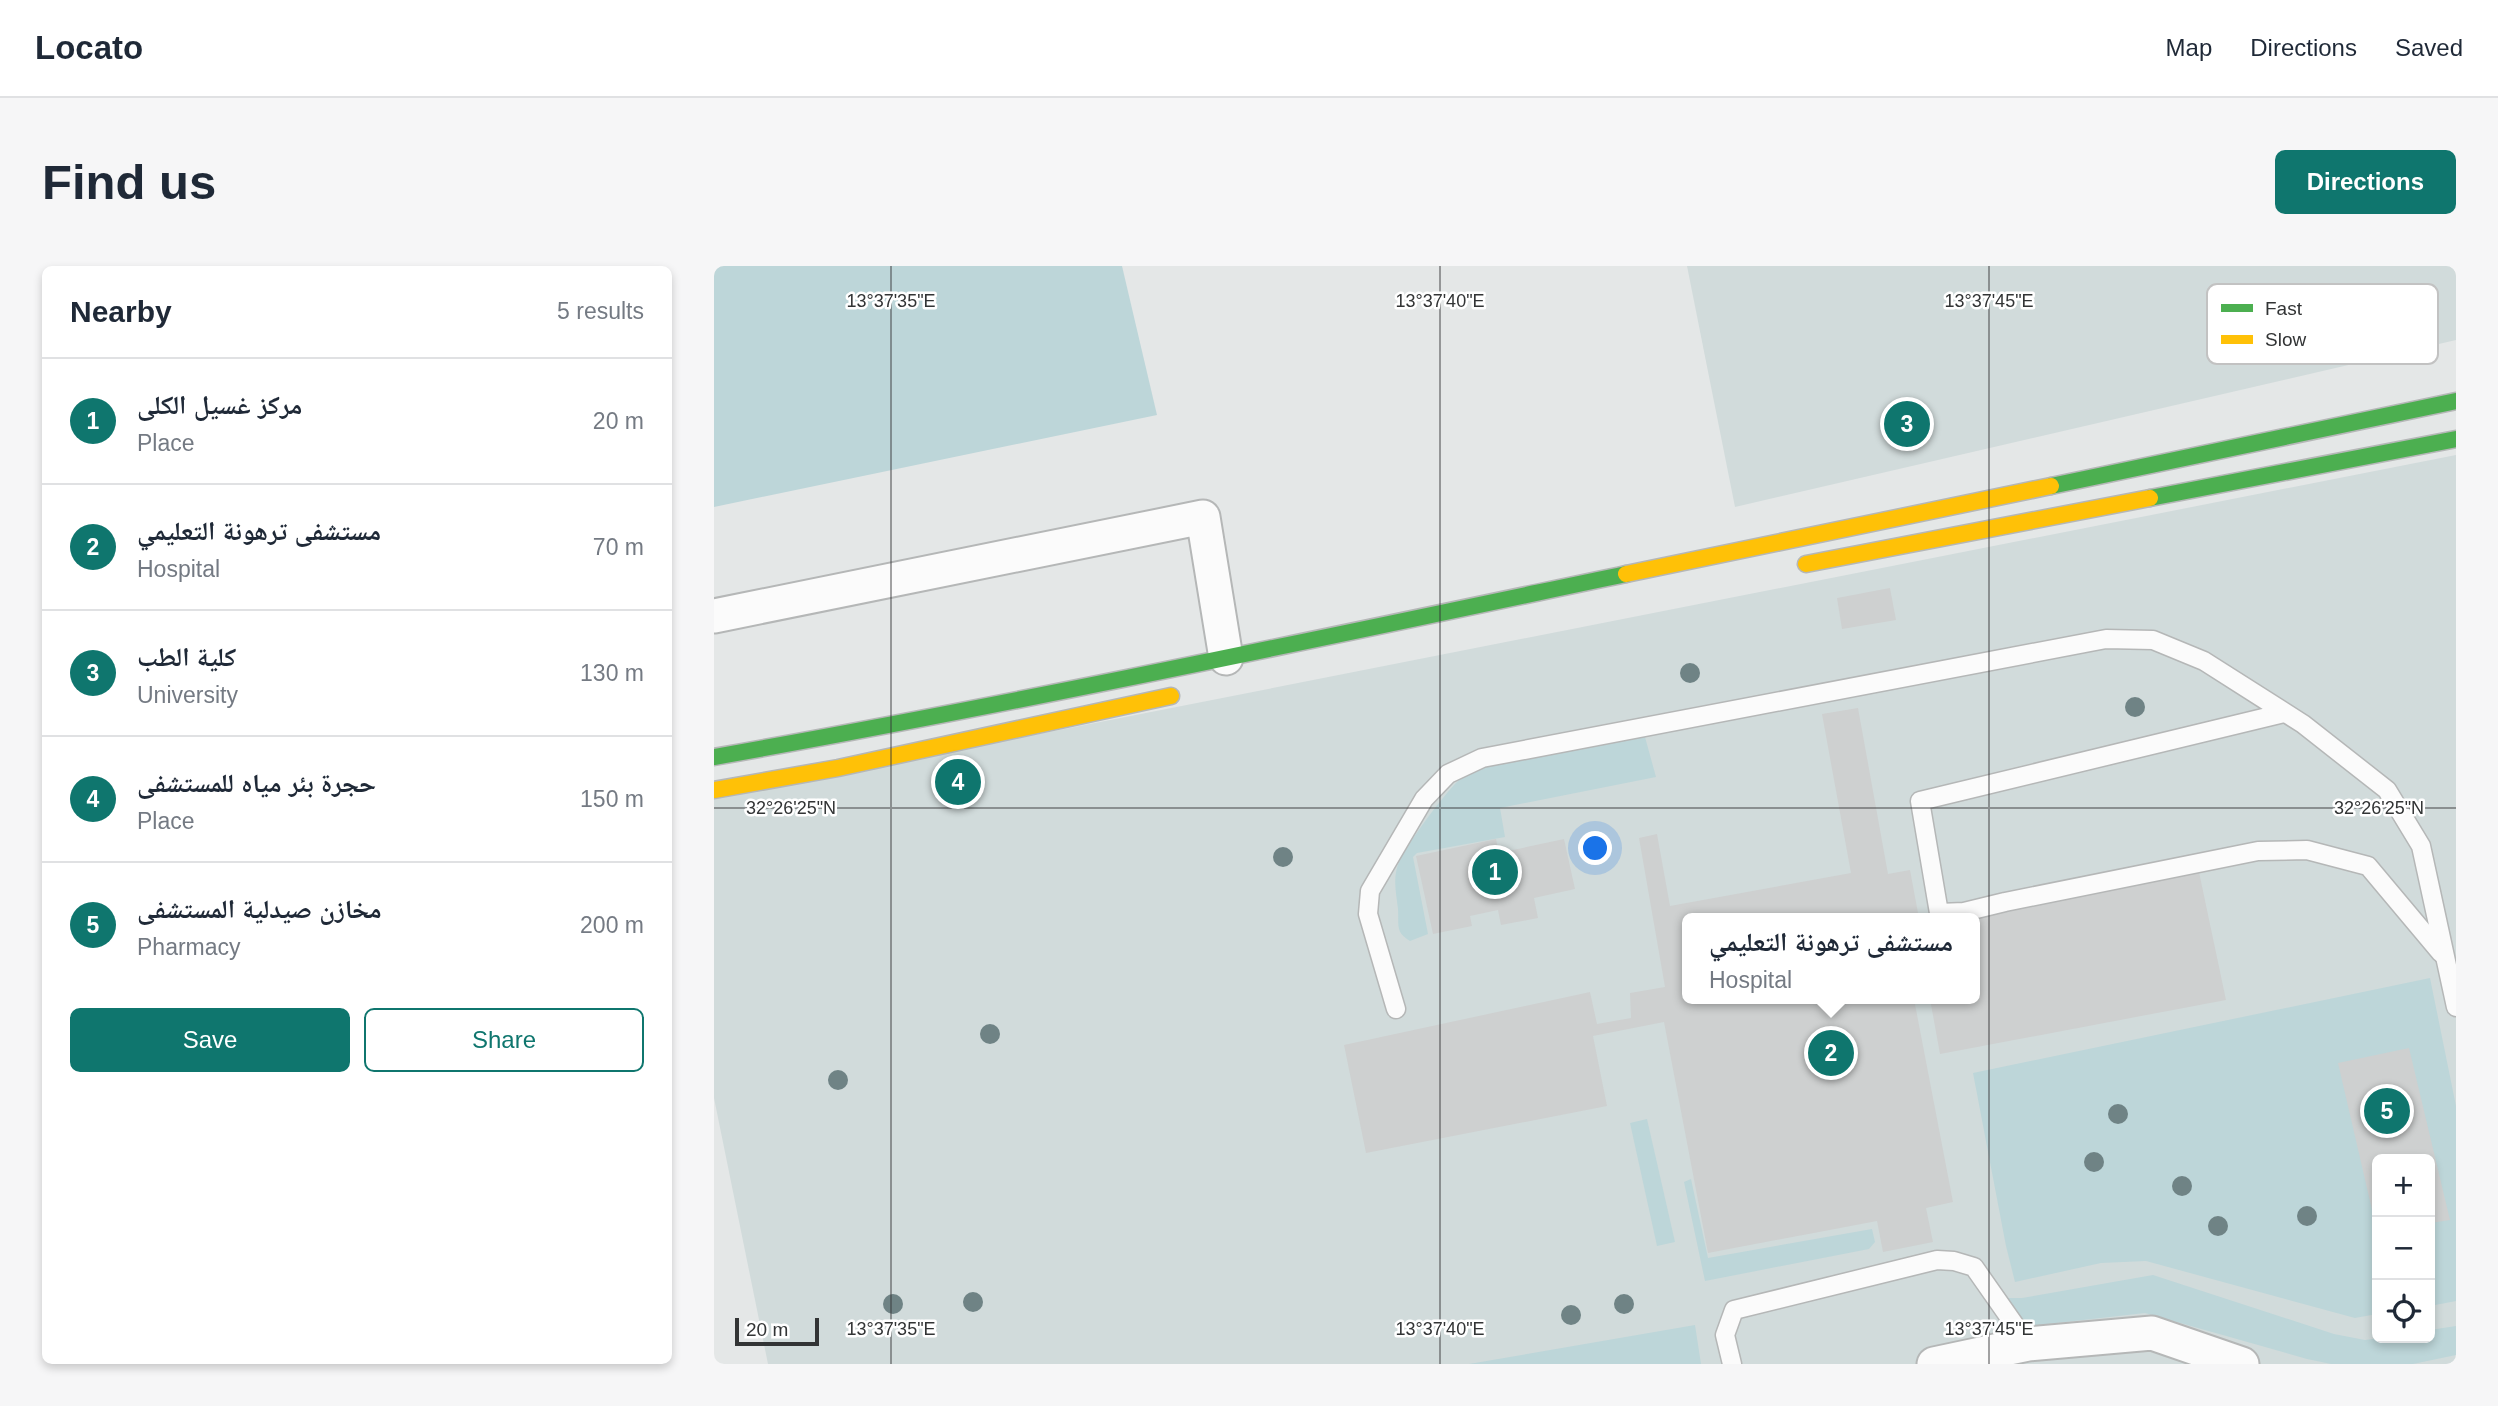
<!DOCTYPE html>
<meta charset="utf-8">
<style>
:root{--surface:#fff;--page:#f6f6f7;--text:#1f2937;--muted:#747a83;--line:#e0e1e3;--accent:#0f766e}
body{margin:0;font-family:Helvetica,"Noto Naskh Arabic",sans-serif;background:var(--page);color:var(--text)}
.controls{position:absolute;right:21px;bottom:21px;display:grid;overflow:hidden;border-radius:10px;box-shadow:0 4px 10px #0003}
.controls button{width:63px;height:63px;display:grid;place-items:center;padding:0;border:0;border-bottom:2px solid var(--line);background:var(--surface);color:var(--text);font:35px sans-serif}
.scale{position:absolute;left:21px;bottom:18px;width:84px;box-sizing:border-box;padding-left:7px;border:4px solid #323435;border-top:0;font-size:19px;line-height:24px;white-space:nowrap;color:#323435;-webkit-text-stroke:5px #fff;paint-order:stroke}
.you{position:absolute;left:882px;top:583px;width:24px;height:24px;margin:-18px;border:5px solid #fff;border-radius:50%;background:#1a73e8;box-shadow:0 0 0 10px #1a73e833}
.badge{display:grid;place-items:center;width:46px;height:46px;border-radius:50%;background:var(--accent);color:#fff;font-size:23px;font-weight:700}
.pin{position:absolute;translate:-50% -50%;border:4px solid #fff;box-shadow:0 2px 7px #0006}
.popup{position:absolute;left:968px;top:647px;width:298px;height:91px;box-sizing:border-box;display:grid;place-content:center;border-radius:10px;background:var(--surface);filter:drop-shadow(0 2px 5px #0005);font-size:23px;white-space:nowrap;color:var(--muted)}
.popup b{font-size:26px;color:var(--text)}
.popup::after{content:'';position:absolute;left:50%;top:100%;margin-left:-14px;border:14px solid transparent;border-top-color:var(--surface)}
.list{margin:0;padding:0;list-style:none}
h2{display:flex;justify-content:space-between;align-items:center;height:91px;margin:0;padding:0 28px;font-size:30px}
h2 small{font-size:23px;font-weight:400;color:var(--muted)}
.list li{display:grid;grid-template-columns:46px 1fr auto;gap:21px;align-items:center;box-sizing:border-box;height:126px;padding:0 28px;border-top:2px solid var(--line)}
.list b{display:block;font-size:26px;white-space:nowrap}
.list p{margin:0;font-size:23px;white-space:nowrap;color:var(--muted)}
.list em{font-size:23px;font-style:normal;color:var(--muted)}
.actions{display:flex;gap:14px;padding:21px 28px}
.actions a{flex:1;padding:16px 0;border:2px solid var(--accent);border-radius:10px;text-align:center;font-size:24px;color:var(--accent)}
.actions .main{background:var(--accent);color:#fff}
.icon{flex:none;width:38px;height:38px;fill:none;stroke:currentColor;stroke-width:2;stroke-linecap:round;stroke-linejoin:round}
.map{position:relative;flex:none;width:1742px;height:1098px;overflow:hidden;border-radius:10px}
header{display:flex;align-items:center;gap:42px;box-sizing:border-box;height:98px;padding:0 35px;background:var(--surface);border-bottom:2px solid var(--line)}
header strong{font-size:33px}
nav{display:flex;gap:38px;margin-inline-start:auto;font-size:24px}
.intro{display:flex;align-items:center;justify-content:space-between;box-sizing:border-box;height:168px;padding:0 42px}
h1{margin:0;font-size:49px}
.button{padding:18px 32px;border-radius:10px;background:var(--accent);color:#fff;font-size:24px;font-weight:700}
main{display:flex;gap:42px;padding:0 42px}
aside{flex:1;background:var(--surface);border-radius:10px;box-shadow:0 4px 10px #0003}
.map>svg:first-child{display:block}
</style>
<header>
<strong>Locato</strong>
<nav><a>Map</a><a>Directions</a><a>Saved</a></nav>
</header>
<div class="intro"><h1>Find us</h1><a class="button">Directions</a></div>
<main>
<aside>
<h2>Nearby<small>5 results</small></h2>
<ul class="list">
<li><span class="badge">1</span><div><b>مركز غسيل الكلى</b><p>Place</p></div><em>20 m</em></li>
<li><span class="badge">2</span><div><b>مستشفى ترهونة التعليمي</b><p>Hospital</p></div><em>70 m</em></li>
<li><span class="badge">3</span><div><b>كلية الطب</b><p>University</p></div><em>130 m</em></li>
<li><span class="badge">4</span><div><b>حجرة بئر مياه للمستشفى</b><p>Place</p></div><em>150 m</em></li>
<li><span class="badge">5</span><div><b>مخازن صيدلية المستشفى</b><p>Pharmacy</p></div><em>200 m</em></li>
</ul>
<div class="actions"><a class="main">Save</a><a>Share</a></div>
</aside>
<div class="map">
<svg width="1742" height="1098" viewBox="0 0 1742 1098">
<rect width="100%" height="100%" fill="#e4e7e7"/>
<g fill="#d1dbdb" fill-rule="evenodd">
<polygon points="973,0 1742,0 1742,74 1021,241"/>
<path d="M1742 189V1098H54L0 832V532ZM974 652H1260V733H974ZM1663 893H1716V1072H1663Z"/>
</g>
<g fill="#bdd6d9">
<polygon points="0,0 408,0 443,149 0,241"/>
<path d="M931 471 942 511 786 542 791 571 703 587 699 591 714 668 696 675C681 666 685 659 684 643 682 626 678 610 686 594 694 577 730 528 744 515 754 505 769 499 782 496Z"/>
<polygon points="1716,712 1742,840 1742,1035 1716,1040 1716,893 1663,893 1663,1048 1641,1052 1432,995 1387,997 1301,1016 1292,980 1259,807"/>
<polygon points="933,853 961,976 943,980 916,857"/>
<polygon points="977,913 994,992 1158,963 1161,976 1155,983 991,1015 970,916"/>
<polygon points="1439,1009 1620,1068 1651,1074 1667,1072 1716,1072 1716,1064 1742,1060 1742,1089 1699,1098 1617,1098 1593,1093 1431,1047 1316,1060 1304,1053 1292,1032 1308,1032"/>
<polygon points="981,1059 987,1098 755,1098"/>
</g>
<g fill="#ced0d0">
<polygon points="1176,322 1182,354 1128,363 1123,332"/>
<polygon points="1144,442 1174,608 1196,604 1204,647 1186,652 974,652 974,733 1200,733 1239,936 1212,942 1219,976 1169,986 1163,955 994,987 950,756 879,770 893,840 652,887 630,779 876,726 883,758 917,752 916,727 951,721 925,572 943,568 956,640 1137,607 1108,448"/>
<polygon points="253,503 255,529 235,530 233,504"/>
<polygon points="782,573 785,587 850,573 861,623 820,632 824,652 787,659 784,644 756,650 758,660 719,668 702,590"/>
<polygon points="1485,606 1512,734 1226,788 1216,733 1260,733 1260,652"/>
<polygon points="1695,782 1736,954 1716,957 1716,893 1663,893 1662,961 1624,797"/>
</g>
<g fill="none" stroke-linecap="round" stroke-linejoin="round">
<g stroke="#b5b7b7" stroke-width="21">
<g id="lane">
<polyline points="1570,447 1206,535 1225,647 1250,646 1291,636 1544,585 1593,584 1654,600 1727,687"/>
<polyline points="682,743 654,648 656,625 710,533 734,508 768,492 1392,373 1439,374 1490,395 1589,458 1673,524 1707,580 1742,741"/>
<polyline points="1018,1098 1011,1069 1020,1044 1223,994 1240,995 1260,1001 1314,1078"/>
</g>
</g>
<g stroke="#b5b7b7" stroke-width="37">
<g id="street">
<polyline points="0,350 489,251 512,392"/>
<polyline points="1220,1098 1314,1078 1438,1067 1528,1098"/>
</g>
</g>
<g stroke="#b5b7b7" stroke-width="19">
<g id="fast">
<polyline points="1337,220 1742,135"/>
<polyline points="1436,232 1742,173"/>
<path d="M0 491C305 437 608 372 912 308"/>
</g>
</g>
<g stroke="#b5b7b7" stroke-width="19">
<g id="slow">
<polyline points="1092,298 1436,232"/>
<polyline points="912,308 1337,220"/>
<polyline points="0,524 124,502 457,430"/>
</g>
</g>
<use href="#lane" stroke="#fbfbfb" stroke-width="18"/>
<use href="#street" stroke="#fbfbfb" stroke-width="33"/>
<use href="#fast" stroke="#4caf50" stroke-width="16"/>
<use href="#slow" stroke="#ffc107" stroke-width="16"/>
</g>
<g fill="#6f8385">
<circle cx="976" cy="407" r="10"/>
<circle cx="1421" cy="441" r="10"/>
<circle cx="569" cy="591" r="10"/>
<circle cx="276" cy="768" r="10"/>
<circle cx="124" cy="814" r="10"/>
<circle cx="1404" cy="848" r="10"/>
<circle cx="1380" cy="896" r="10"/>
<circle cx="1468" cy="920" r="10"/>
<circle cx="1593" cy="950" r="10"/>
<circle cx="1504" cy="960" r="10"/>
<circle cx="259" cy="1036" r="10"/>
<circle cx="179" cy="1038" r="10"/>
<circle cx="910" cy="1038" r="10"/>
<circle cx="857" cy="1049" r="10"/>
</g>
<path fill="none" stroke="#323435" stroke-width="2" stroke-opacity="0.45" d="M177 0V1098M726 0V1098M1275 0V1098M0 542H1742"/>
<rect x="1493" y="18" width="231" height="80" rx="10" fill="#fff" stroke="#c2c2c2" stroke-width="2"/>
<rect x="1507" y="38" width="32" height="8" fill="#4caf50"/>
<rect x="1507" y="69" width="32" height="9" fill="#ffc107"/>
<g font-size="19" fill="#323435">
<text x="1551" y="49">Fast</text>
<text x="1551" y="80">Slow</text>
</g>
<g font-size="18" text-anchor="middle" fill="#323435" stroke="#fff" stroke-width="5" stroke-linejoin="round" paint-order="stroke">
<text x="177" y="41">13°37'35"E</text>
<text x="726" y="41">13°37'40"E</text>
<text x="1275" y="41">13°37'45"E</text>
<text x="77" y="548">32°26'25"N</text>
<text x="1665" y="548">32°26'25"N</text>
<text x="177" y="1069">13°37'35"E</text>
<text x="726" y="1069">13°37'40"E</text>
<text x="1275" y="1069">13°37'45"E</text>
</g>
</svg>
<div class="controls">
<button>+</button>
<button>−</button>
<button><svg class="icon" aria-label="locate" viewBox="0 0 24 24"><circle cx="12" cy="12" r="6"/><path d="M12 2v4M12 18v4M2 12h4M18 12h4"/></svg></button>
</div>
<div class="scale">20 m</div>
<div class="you"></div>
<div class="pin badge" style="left:781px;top:606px">1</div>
<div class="pin badge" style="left:1117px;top:787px">2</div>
<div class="popup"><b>مستشفى ترهونة التعليمي</b>Hospital</div>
<div class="pin badge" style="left:1193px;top:158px">3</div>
<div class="pin badge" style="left:244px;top:516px">4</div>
<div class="pin badge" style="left:1673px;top:845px">5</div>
</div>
</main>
